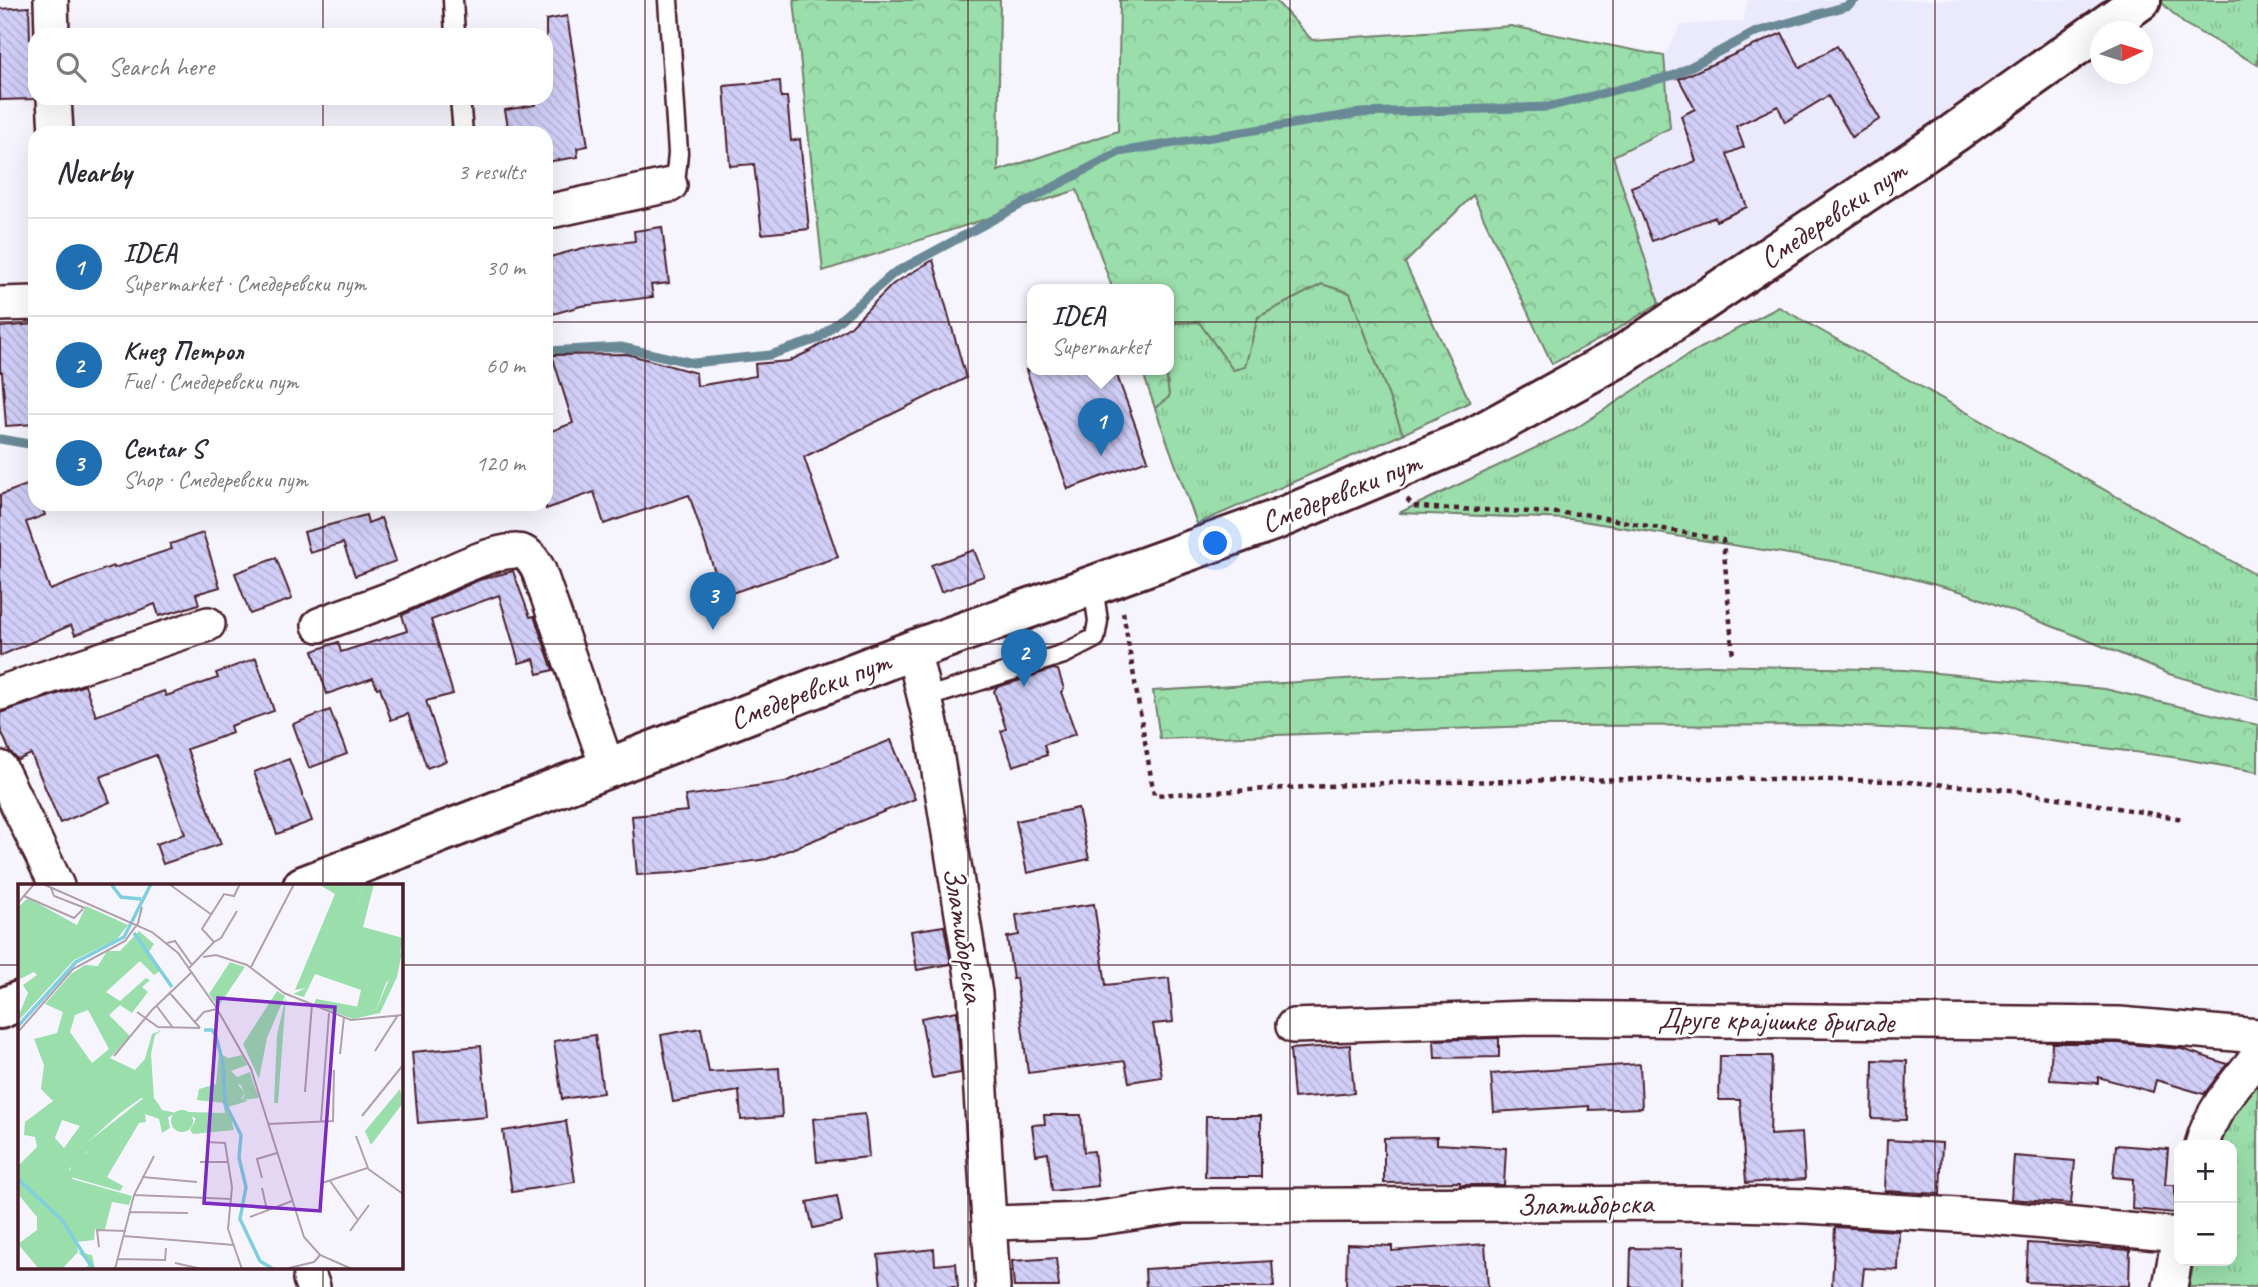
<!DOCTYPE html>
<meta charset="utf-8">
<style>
:root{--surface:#fff;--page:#f7f7f7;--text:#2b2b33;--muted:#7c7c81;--line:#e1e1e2;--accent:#1f6fb2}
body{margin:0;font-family:Caveat,sans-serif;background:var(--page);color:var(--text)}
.controls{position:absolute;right:21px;bottom:21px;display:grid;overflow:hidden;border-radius:14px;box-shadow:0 7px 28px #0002}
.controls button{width:63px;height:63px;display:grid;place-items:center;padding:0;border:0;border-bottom:2px solid var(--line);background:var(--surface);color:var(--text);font:35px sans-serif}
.compass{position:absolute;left:2090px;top:21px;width:63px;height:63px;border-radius:50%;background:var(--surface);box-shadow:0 7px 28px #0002;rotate:86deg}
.you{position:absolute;left:1216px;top:544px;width:24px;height:24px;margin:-18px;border:5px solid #fff;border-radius:50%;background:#1a73e8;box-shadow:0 0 0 10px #1a73e833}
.badge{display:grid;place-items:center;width:46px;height:46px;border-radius:50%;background:var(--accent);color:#fff;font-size:23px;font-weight:700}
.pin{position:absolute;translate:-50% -58px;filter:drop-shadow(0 2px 4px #0008)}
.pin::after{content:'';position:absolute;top:37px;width:24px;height:21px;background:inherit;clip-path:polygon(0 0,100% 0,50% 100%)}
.popup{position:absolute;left:1027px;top:284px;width:147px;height:91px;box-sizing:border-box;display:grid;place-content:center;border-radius:14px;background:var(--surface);filter:drop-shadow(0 2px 5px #0005);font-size:23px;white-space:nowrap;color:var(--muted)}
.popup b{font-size:26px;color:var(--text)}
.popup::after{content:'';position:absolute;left:50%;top:100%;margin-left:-14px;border:14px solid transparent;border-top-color:var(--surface)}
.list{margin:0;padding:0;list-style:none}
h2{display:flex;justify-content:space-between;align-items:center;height:91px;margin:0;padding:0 28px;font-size:30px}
h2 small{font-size:23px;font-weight:400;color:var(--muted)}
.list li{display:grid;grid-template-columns:46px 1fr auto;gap:21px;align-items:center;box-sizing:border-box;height:98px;padding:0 28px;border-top:2px solid var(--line)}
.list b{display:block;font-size:26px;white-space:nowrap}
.list p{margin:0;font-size:23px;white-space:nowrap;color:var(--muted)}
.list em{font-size:23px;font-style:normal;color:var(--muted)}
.icon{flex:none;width:38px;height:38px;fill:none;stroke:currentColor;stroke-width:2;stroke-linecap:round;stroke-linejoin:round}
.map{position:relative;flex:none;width:2258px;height:1287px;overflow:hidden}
.search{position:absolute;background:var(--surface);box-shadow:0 7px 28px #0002;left:28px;top:28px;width:525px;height:77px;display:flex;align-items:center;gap:18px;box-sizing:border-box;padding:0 24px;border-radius:21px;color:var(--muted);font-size:26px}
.panel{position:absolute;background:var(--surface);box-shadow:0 7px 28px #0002;left:28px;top:126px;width:525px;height:385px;border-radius:21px}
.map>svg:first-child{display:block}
</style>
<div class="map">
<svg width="2258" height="1287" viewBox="0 0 2258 1287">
<defs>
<pattern id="grass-tufts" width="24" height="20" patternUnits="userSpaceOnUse" patternTransform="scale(1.75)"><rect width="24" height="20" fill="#9adeab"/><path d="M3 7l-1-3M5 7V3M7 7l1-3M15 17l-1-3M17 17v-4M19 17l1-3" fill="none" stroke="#86be93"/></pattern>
<pattern id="forest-crowns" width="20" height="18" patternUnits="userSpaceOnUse" patternTransform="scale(1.75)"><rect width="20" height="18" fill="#9adeab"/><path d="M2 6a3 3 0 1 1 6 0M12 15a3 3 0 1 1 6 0" fill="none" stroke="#86be93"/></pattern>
<pattern id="building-back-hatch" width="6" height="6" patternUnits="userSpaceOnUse" patternTransform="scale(1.75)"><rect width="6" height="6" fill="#d1cff8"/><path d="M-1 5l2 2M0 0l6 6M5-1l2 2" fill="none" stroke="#b5b1d5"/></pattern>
</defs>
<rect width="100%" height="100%" fill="#f6f5fe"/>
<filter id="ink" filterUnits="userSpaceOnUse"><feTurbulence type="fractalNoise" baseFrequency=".0143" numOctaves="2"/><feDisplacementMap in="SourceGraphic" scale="14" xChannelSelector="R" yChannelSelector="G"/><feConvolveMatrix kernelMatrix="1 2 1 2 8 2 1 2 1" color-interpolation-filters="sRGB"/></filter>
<g filter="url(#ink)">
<polygon fill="#ebeafc" points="1748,0 2118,0 1944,126 1659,303 1613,156 1670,128 1664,56 1681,25 1743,21"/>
<g fill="url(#grass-tufts)" stroke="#727e6b" stroke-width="2">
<polygon points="2164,0 2258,0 2258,65 2183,23 2161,2"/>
<polygon points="1322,284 1350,293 1403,434 1197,524 1155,408 1169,396 1166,370 1169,370 1169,334 1175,323 1199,322 1233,369 1258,317"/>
<polygon points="1779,307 2258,576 2258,700 2169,674 2075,635 1963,592 1863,566 1570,519 1399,513 1575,429 1691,353"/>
<polygon points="2258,1079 2258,1287 2189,1287 2194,1261 2232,1261 2232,1145 2220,1145 2233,1111"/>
</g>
<g fill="url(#forest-crowns)" stroke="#727e6b" stroke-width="2">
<polygon points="794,0 1000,0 998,171 1118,131 1120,0 1275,0 1312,40 1511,26 1664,56 1670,128 1613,156 1659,303 1606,336 1552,364 1473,195 1405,263 1470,402 1403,434 1350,293 1322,284 1258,317 1245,367 1233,370 1199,322 1175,323 1169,334 1169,290 1113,290 1077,190 823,271"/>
<polygon points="1142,370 1166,370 1169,397 1155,408"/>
<polygon points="1713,665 1905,670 2105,689 2258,725 2258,772 2172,757 1998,734 1828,725 1536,726 1160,739 1153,691 1360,678"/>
</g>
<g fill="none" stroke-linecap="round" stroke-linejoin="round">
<g stroke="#6a8996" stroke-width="9">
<polyline points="546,351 621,347 693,363 770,355 818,339 894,273 1119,152 1360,113 1548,107 1675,75 1756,32 1847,6 1855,0"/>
<polyline points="0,439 35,445"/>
</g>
</g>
<g fill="url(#building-back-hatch)" stroke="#4a1f2b" stroke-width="2">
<polygon points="29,7 30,39 34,39 35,99 0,100 0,9"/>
<polygon points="567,16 588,146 577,148 578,157 546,162 546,133 509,133 505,110 535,105 534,98 546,98 546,20"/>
<polygon points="1782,33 1800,68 1837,46 1880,119 1852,137 1828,96 1785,122 1778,106 1736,126 1744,147 1727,154 1747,207 1716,221 1715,217 1652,241 1631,187 1696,161 1681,116 1695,109 1679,79"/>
<polygon points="780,81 781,97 787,97 791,141 800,139 809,229 762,234 754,164 730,166 724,86"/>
<polygon points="662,227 669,283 651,285 653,297 581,306 546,316 546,258 583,248 635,241 634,231"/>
<polygon points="933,260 966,378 804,457 838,557 723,596 689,495 604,524 594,492 546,509 546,433 573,423 552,355 627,354 696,373 697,386 756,376 755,364 789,361 810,351 851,326 893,284"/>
<polygon points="35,324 35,424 6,426 2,372 0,372 0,327"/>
<polygon points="1026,370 1115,370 1148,460 1068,489"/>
<polygon points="32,483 35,504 41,504 45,515 26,522 50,590 113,566 114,568 172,549 170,544 203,533 220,587 196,594 199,604 177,611 159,616 155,604 75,635 71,625 0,656 0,495"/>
<polygon points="366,515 368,523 381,518 396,561 355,576 343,543 310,553 304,532"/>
<polygon points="974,550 984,576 941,592 931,565"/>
<polygon points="276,558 292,599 250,614 235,573"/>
<polygon points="513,571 530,617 534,616 553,670 538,674 534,659 519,663 499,595 431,620 453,694 426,701 446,761 427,768 408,714 391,720 380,687 377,688 373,678 327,694 313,651 338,642 341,652 407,631 402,615 479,580"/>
<polygon points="256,658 274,711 230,726 232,733 187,749 221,844 163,864 156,844 185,834 156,755 100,777 110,802 60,823 31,754 18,760 10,752 0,728 0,713 85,685 96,716 164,691 166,696 218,678 216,673"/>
<polygon points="1053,669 1058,670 1064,689 1061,692 1076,734 1044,745 1047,755 1013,766 1001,731 1006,729 994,691 997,687 1021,680 1026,681 1029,677"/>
<polygon points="330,710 347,754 309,768 293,724"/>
<polygon points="891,740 915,799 767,859 673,873 637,875 632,816 688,811 685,796 785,782"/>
<polygon points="289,759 312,821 277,834 254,772"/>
<polygon points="1078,808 1089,859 1027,873 1016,821"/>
<polygon points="1094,904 1106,985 1169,978 1173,1022 1153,1024 1162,1077 1129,1082 1125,1061 1028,1073 1016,978 1013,979 1007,937 1019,935 1016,915"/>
<polygon points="944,926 951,964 917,970 911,931"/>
<polygon points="957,1011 961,1073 932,1078 921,1018"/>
<polygon points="701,1028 709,1072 779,1068 782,1117 741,1120 739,1091 673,1102 661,1035"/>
<polygon points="595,1035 603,1093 562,1099 554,1041"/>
<polygon points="1499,1038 1499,1057 1435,1058 1434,1040"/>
<polygon points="2052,1043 2118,1043 2182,1049 2227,1064 2204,1094 2156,1080 2153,1092 2098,1077 2098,1083 2050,1080"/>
<polygon points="1350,1045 1354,1093 1294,1098 1290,1049"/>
<polygon points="481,1046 487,1117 418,1123 412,1052"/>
<polygon points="1720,1056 1772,1056 1770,1135 1802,1133 1805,1179 1746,1183 1740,1100 1719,1100"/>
<polygon points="1873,1060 1907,1061 1906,1120 1872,1119"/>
<polygon points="1640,1064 1642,1108 1589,1110 1589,1106 1494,1112 1491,1074"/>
<polygon points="865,1114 869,1157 817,1162 813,1119"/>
<polygon points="1044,1115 1081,1115 1084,1152 1094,1151 1098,1186 1052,1191 1048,1153 1036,1155 1032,1125 1045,1124"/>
<polygon points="1206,1116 1261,1116 1261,1177 1205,1177"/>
<polygon points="566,1121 575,1182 512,1192 503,1131"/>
<polygon points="1437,1137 1437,1144 1506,1148 1504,1185 1460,1185 1460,1182 1384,1183 1384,1138"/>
<polygon points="1887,1140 1942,1143 1940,1194 1885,1191"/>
<polygon points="2116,1145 2168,1149 2165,1185 2175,1185 2175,1213 2132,1209 2133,1179 2113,1177"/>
<polygon points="2014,1156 2075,1161 2071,1204 2011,1199"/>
<polygon points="837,1196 842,1222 813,1228 807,1202"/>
<polygon points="1835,1227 1899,1231 1898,1270 1864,1268 1862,1287 1832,1287"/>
<polygon points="2028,1243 2130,1250 2129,1286 2026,1282"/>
<polygon points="1347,1244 1392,1246 1392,1251 1485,1244 1488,1287 1346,1287"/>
<polygon points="1631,1248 1682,1249 1681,1287 1630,1287"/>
<polygon points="934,1249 935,1265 956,1263 958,1287 881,1287 878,1255"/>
<polygon points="1056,1258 1059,1287 1014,1287 1012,1261"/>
<polygon points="1272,1261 1274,1287 1146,1287 1145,1269"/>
</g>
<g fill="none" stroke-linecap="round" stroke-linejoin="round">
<g stroke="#4a1f2b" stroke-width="23">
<g id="lane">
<polyline points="453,0 455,35"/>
<polyline points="668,0 678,153 676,174 670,185"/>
<polyline points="460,98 463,133"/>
<polyline points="925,698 1064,654 1095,638 1098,621 1093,586"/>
</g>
</g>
<g stroke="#4a1f2b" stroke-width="38">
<g id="street">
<polyline points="51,0 52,35"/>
<polyline points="54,98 56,133"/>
<polyline points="546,212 670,185"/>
<polyline points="0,304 35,303"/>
<path d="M319 625C344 615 370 607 395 597 425 585 486 551 516 551 528 551 534 561 539 571L608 769"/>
<polyline points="913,650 932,728 975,994 993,1287"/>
<polyline points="0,693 208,624"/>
<polyline points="0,768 57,886"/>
<polyline points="1293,1026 1530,1018 2119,1024 2258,1036"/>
<path d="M2202 1145C2211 1110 2236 1083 2258 1056"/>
<polyline points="991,1223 1086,1220 1181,1206 1699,1203 1806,1206 1991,1217 2179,1235"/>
<polyline points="310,1279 313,1287"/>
<polyline points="2170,1287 2179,1236"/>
</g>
</g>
<g stroke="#4a1f2b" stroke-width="44">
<g id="secondary">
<polyline points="303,886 913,650 1278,519 1474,437 1621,356 1954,133 2141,0"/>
<polyline points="0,1009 19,1001"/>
</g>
</g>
<g stroke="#4a1f2b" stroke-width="4.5" stroke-dasharray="5 5" stroke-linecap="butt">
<polyline points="1407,499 1414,506 1432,508 1583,514 1723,540 1733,656"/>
<polyline points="1123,612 1154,795 1386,783 1704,778 1896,781 2011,790 2183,819"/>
</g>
<use href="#lane" stroke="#fff" stroke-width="18"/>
<use href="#street" stroke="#fff" stroke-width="33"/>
<use href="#secondary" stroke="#fff" stroke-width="38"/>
</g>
</g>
<path fill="none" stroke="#4a1f2b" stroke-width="2" stroke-opacity="0.55" d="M323 0V35M645 0V1287M968 0V1287M1290 0V1287M1613 0V1287M1935 0V1287M323 98V133M0 322H35M546 322H2258M323 504V886M0 644H2258M0 965H19M401 965H2258M323 1268V1287"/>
<g text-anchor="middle" stroke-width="5" stroke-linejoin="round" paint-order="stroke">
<g font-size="30" fill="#4a1f2b" stroke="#fff">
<text transform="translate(1833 214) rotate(-34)" y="10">Смедеревски пут</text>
<text transform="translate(1341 492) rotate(-22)" y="10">Смедеревски пут</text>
<text transform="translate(810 690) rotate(-21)" y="10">Смедеревски пут</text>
<text transform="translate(964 935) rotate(81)" y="10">Златиборска</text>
<text transform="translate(1776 1020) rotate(1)" y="10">Друге крајишке бригаде</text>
<text transform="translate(1585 1204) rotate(-1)" y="10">Златиборска</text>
</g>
</g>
<g transform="translate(18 884)">
<rect width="385" height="385" fill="#f6f5fe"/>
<path d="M300 0H346L334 37 317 26 288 104 277 106 317 10ZM10 14 59 41 68 22 110 41 99 55 56 76 1 136 0 123 2 128 10 109 5 101 19 91 16 88 0 96V23ZM121 47 136 60 131 68 143 86 136 91 122 77 88 108 102 117 128 94 132 96 124 103 130 108 114 129 102 121 91 131 112 152 92 174 117 186 127 175 134 150 144 146 137 151 133 170 136 215 123 214 101 230 70 258V267L51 285 54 295 114 312 111 321 94 318 87 345H77L76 356 58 358 60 368 74 371 77 385H67L71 380 60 368 44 385H21L0 360 19 346V333L0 310V282L19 263 17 253 6 251 7 238 35 217 23 205 26 181 16 155 39 149 45 128 27 120 53 90 67 81 80 82 89 67H102ZM70 126 91 165 74 179 52 148 57 131ZM44 236 62 242 46 264 37 254ZM385 63 379 93 362 129 335 135 296 120 298 115 358 126ZM212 78 227 83 200 123 191 110ZM259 107 267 112 249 154 241 195 225 160ZM234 195 241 214 224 216 227 210 221 198ZM382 205 385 219 353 261 347 247ZM153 237a11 11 0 1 1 22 0a11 11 0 1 1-22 0Z" fill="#9adeab" fill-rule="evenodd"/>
<path d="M346 0H356L345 43 385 54 379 86 368 99 358 126 339 123 343 106 297 90 286 113 275 110 288 104 317 25 334 36ZM268 112 260 219H256L259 151ZM201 169 210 174 224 171 229 181 213 187 219 193 232 188 234 195 220 201 227 209 223 215 230 217 210 223 216 246 175 250 172 246 178 235 168 228 207 229 205 219 179 216 181 205 198 200ZM127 213 137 215 144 226 159 229 150 233 152 244 144 249 141 235 127 230 128 238 121 239 89 293 105 302 102 307 49 292 57 275 70 268V258Z" fill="#9adeab"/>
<path fill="none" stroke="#80cfde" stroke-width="3.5" d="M93 0 103 13 123 15M116 49 154 103M0 142 58 78 106 53 133 0M186 146H194L198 152 205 179 207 219 223 251 221 274 228 303 222 335 242 377 255 385M0 295 44 336 75 385"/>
<path fill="none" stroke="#b19faa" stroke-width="2" d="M25 0 134 48 160 69 198 123 233 185 286 353 302 371 334 385M151 0 194 31M33 4 36 12 67 24M6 12 56 34 65 25M0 19 16 0M196 58 203 54 219 27M149 59 157 57 174 81M185 73 198 71 229 81 266 109 333 136 385 131M233 83 276 0M171 84 196 58 184 45 206 10 216 12 222 0M151 108 182 144M138 121 155 144M119 128 140 143 182 144M176 139 186 128 199 125M0 148 55 85 107 57 120 39 124 23M357 167 380 131M322 170 326 133M96 172 134 126 174 88M287 208 294 120M344 232 385 181M303 237 311 129M250 240 315 237 316 186M338 252 350 284M189 258 207 259 214 303 210 345 224 385M182 278H210M124 293 179 298M244 294 239 275 259 269M312 297 340 336M304 299 349 284 385 310M244 304 249 326M116 311 214 315M112 328 170 329M232 333 274 317M332 347 351 321M106 352 216 361M81 363 79 346 108 347M100 375 147 376 148 364M157 379 184 385M97 385 116 311 136 272M267 385 296 378 302 371"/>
<path fill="#7b2cbf" fill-opacity="0.15" stroke="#7b2cbf" stroke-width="3.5" d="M200 114 317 123 302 327 186 319Z"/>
<rect width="385" height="385" fill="none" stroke="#4a1f2b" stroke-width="3.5"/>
</g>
</svg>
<div class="controls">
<button>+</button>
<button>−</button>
</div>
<svg class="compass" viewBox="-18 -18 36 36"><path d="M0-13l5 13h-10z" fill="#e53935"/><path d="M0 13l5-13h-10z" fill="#7c7c81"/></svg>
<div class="you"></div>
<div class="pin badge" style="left:1101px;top:456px">1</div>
<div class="popup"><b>IDEA</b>Supermarket</div>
<div class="pin badge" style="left:1024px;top:687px">2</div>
<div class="pin badge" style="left:713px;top:630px">3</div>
<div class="search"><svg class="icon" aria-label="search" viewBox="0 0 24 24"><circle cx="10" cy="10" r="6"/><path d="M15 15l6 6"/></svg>Search here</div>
<section class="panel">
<h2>Nearby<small>3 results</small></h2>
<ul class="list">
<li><span class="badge">1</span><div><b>IDEA</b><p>Supermarket · Смедеревски пут</p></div><em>30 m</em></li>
<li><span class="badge">2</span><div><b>Кнез Петрол</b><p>Fuel · Смедеревски пут</p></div><em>60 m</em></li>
<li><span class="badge">3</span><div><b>Centar S</b><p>Shop · Смедеревски пут</p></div><em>120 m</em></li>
</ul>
</section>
</div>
